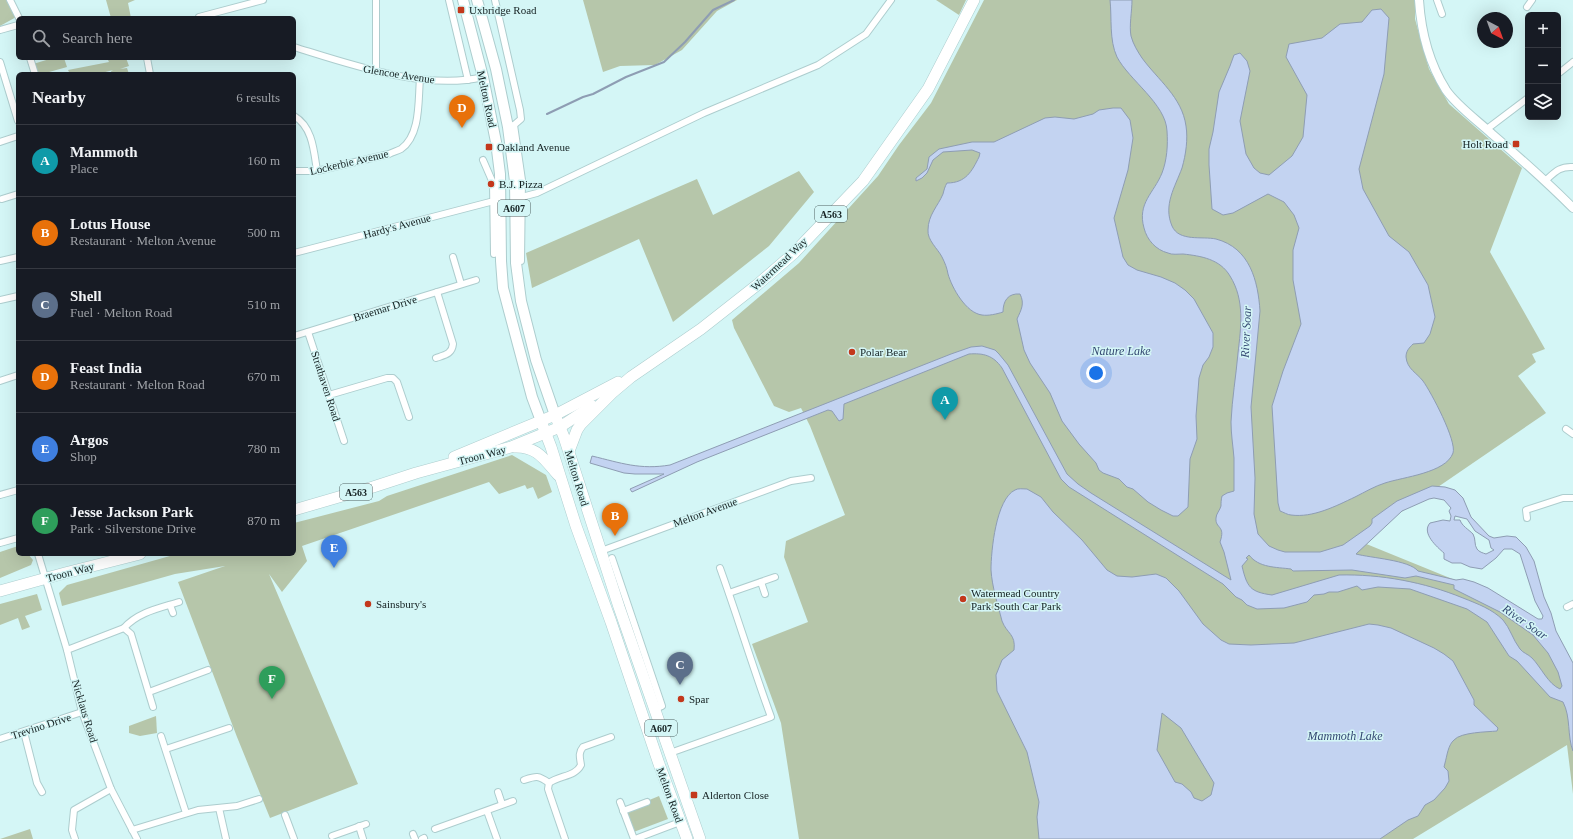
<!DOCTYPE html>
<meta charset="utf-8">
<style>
:root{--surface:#171b24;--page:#242831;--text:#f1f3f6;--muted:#9ea1a6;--line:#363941;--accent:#c3381c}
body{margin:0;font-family:Georgia,serif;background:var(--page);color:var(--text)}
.controls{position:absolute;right:12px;top:12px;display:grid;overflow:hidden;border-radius:6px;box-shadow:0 4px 16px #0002}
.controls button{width:36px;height:36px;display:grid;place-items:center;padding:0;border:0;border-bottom:1px solid var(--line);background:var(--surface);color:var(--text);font:20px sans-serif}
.compass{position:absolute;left:1477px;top:12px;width:36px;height:36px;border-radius:50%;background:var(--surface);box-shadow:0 4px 16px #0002;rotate:139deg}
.you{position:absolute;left:1096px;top:373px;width:14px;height:14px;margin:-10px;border:3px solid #fff;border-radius:50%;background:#1a73e8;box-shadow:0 0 0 6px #1a73e833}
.badge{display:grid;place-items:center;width:26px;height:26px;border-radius:50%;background:var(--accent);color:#fff;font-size:13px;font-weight:700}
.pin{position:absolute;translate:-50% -33px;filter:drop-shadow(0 1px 2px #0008)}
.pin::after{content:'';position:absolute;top:21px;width:14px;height:12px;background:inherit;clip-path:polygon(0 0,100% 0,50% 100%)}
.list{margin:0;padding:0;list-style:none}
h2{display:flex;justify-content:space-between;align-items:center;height:52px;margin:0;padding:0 16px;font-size:17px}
h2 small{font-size:13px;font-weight:400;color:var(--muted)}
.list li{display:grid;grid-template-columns:26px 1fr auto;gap:12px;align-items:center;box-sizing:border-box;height:72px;padding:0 16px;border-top:1px solid var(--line)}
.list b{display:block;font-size:15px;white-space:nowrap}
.list p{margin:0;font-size:13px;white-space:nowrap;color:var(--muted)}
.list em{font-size:13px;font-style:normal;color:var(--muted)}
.icon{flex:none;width:22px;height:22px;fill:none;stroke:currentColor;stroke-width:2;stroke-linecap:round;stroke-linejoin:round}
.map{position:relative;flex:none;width:1573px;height:839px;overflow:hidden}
.search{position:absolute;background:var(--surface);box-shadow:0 4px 16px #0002;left:16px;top:16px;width:280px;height:44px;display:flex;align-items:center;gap:10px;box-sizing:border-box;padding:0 14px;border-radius:6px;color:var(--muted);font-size:15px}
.panel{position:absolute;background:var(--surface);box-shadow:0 4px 16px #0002;left:16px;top:72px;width:280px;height:484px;border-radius:6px}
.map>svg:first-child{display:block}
</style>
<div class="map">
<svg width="1573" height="839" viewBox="0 0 1573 839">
<rect width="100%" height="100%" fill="#d4f6f6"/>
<g fill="#b6c6aa">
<polygon points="0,0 10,0 18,16 0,26"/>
<polygon points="106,0 135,0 128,3 131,18 111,18"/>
<polygon points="583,0 737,0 717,11 682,50 655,65 620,66 603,72"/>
<polygon points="936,0 966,0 959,15"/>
<polygon points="984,0 1415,0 1415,19 1429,69 1449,104 1522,168 1490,252 1545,349 1532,354 1536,362 1518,376 1546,413 1359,541 1472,587 1499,602 1573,671 1573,794 1567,745 1413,839 799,839 781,723 752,644 808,622 784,557 786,541 845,515 810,426 801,408 789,412 774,406 734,328 732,320 799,263 878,176 899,145 931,103"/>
<polygon points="53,58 64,58 67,67 42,74 36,74 33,64"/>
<polygon points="107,58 126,58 129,66 120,69 127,68 129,74 112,74 111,71 113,70 98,74 70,74 68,70 109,62"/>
<polygon points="799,171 814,192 769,246 673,322 639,239 532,288 526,253 697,179 713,215"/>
<polygon points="512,455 546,475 552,492 538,499 533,487 527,489 525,485 499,494 489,482 302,546 307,561 282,592 269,574 358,784 270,818 237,737 178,582 225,566 175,574 62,606 59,593 67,585 177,554 294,554 294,523 379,501 387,496"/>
<polygon points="18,546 18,554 28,554 33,560 31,565 0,578 0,552"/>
<polygon points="37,594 42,610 25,616 30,627 22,630 18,618 0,625 0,604"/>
<polygon points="156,716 157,733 140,736 129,733 129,726"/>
<polygon points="659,796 668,819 631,833 623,811"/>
<polygon points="30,829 33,839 0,839"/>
</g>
<g fill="#c3d3f1" stroke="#8e9db3" fill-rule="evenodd">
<path d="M1110 0H1132C1132 11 1129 26 1131 36 1133 44 1138 52 1142 58 1158 80 1182 97 1186 126 1188 139 1186 154 1182 168 1175 187 1163 205 1172 226 1179 242 1202 236 1216 239 1250 248 1258 281 1260 311L1251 407 1255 478 1254 514 1258 534 1269 546 1278 550 1285 552H1320L1343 545 1370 526 1372 523V519L1397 501 1432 486 1445 487 1455 490 1463 498 1471 517 1489 536 1494 538 1507 536 1516 537 1526 547 1534 561 1544 597 1551 613 1556 631 1573 663V751C1567 736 1571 717 1563 702L1550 697 1517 661 1509 656 1487 622 1467 609 1410 589 1378 587 1362 590 1357 586 1338 592H1329L1324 594 1314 595 1307 602 1284 608 1257 609 1247 605 1242 600 1236 597 1223 584 1069 487 1061 479 1002 368C993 355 983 353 969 354L844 404 843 419 839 421 832 411 828 410 697 462 632 492 630 489 664 474H635L624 473 590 463 592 456C621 463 640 470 670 465L951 354 971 347 982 346 995 350 999 354 1008 365 1067 474 1078 484 1091 493 1231 580 1224 552 1220 542C1226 525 1215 529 1216 518 1216 514 1220 510 1221 506 1221 503 1221 500 1222 496L1227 493 1234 491C1234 480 1234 469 1234 458 1233 446 1231 434 1231 422 1232 399 1236 376 1238 353 1241 327 1245 300 1230 276 1220 259 1201 256 1183 254 1178 254 1172 255 1168 253 1156 250 1147 240 1144 228 1137 203 1154 193 1162 173 1167 160 1168 145 1167 131 1166 104 1129 80 1117 57 1109 40 1112 18 1110 0ZM1434 498 1444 500 1451 508 1449 511 1451 516 1450 521 1443 520 1430 523C1421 533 1437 547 1444 553V559L1452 563H1461L1470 567 1482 569 1496 558 1504 549H1512L1520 554 1535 601 1543 616 1542 619H1538L1488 588 1474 582 1463 579 1456 580 1418 571C1409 560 1371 558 1356 554L1402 511 1429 499ZM1455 516 1467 519 1475 531 1489 540 1491 548 1494 550 1486 554C1483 553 1479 552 1477 549 1474 545 1476 539 1473 534 1468 529 1462 526 1460 520H1454ZM1249 555C1259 568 1276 567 1291 569L1293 571 1352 570 1405 578 1416 576 1454 585V589L1500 612 1533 635 1548 653 1558 672 1562 686 1560 689C1548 684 1541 667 1532 658 1528 654 1523 653 1520 649 1513 640 1510 628 1503 620 1492 609 1478 604 1463 598 1424 582 1381 574 1339 575L1272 595C1250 592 1247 587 1242 566L1248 559 1246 558Z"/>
<path d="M1381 9 1389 18 1384 74 1359 169 1363 189 1389 236 1409 252 1428 285 1435 317 1430 334 1424 343 1413 344C1409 348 1406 351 1406 357 1407 369 1417 373 1423 381 1431 392 1457 441 1453 453 1446 473 1403 477 1385 483 1375 486 1365 492 1355 497 1336 506 1313 518 1291 515 1288 515 1283 512 1280 511L1278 503 1272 406 1283 371 1301 324 1293 280V250L1299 228 1294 215 1284 202 1268 194 1233 213 1223 215 1212 209 1209 165V149L1213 132 1219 92 1230 66 1234 55 1240 53 1247 61 1250 71 1240 121 1246 154 1254 168 1260 173 1269 175 1292 156 1303 137 1307 95 1286 57 1289 44 1322 38 1340 24 1362 22 1372 10Z"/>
<path d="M1113 108H1121L1130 120 1133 138 1128 170 1114 218 1123 257 1128 265 1137 270 1161 277 1175 283 1185 290 1194 299 1213 333V347L1209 357 1203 365 1199 378 1196 416 1197 439 1190 459 1188 507 1178 516H1173L1161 510 1148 502 1133 489 1127 487 1119 479 1103 473 1099 470 1096 463 1079 444 1062 421 1050 393 1030 363 1024 350 1017 319C1021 310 1025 304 1020 294 1008 293 1003 301 1003 312 997 314 988 316 982 315 966 313 952 288 948 274 947 268 945 263 942 257 938 249 927 240 928 230 928 215 938 206 943 194 944 190 945 186 947 183 966 183 972 171 979 157L980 153 972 150 943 152 933 160 927 173 922 178 916 181V178L927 169 929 157 939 149 972 142H994L1045 118 1055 117 1074 119 1093 114 1099 110Z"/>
<path d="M1027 489 1041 497 1053 512 1082 540 1107 570 1117 576 1132 577 1156 574 1166 578 1179 591 1203 624 1221 640 1229 644 1251 645 1294 643 1369 624 1378 625 1391 628 1434 648 1444 654 1453 661 1474 700V705L1498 728 1497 731C1487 732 1461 732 1454 740 1448 745 1447 756 1445 763L1444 767 1448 771 1449 781 1445 788 1434 800 1425 805 1418 816 1408 820 1380 839H1039L1037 817 1039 802 1027 752 997 691 996 675 1002 660 1014 650C1016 634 1007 634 1002 621 998 605 992 587 991 570 991 551 996 499 1015 490 1018 488 1023 489 1027 489ZM1162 713 1181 728 1214 783 1211 795 1202 801 1194 798 1191 792 1182 784 1175 782 1157 750Z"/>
</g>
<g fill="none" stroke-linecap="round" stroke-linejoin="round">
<polyline stroke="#8e9db3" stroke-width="2" points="547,114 583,97 593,94 626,77 664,62 685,42 713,10 734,0"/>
<g stroke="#adcdce" stroke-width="8">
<g id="minor">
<polyline points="10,0 19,18"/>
<polyline points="376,0 376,72"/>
<polyline points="449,0 468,80"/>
<polyline points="495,0 520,110 521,119 514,125 508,127"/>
<polyline points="1437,0 1442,14"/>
<polyline points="1527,7 1532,0"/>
<polyline points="199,17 263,0"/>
<polyline points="0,30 18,25"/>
<path d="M294 47C349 64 425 91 483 77"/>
<polyline points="30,58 35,74"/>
<polyline points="147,58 150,74"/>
<polyline points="0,62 18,121"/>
<polyline points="1558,74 1573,62"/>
<path d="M294 116C313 127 314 152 317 171"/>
<polyline points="514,125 522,180 521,261"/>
<polyline points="1487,129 1528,98"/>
<polyline points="0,142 18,136"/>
<polyline points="483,160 493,183 494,254"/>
<path d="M294 171H317L389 154C393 152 397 151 401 149 421 135 418 100 420 79"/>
<path d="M1546 180C1555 172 1560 166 1573 167"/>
<polyline points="2,199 18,194"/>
<polyline points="514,199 537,193 704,113 818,65 866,34 891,0"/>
<polyline points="294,253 490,202 500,200"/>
<polyline points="453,257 461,284"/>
<polyline points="0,261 18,257"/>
<polyline points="0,300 18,296"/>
<polyline points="308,332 344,441"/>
<polyline points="294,336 476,280"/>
<path d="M436 358C445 355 452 354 453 344L437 292"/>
<polyline points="0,381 18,375"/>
<polyline points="329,395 387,378 393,378 397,382 409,417"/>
<polyline points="1566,429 1573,434"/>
<polyline points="0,495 18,490"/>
<polyline points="1527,518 1526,510 1563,498 1573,498"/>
<polyline points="0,543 18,538"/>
<polyline points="601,551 791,481 811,478"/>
<polyline points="38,554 67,650 82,712 111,789 137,839"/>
<polyline points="612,558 662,706 655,709"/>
<polyline points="761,582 765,594"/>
<polyline points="729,593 775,577"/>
<polyline points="170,605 173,613"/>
<polyline points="1567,607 1573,604"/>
<path d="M124 628C138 612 160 608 179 602"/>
<polyline points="67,650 124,628 131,634 153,707"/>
<polyline points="149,692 208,670"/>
<polyline points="24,732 37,783 42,792"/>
<polyline points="161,736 186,813"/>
<polyline points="0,739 82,712"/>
<polyline points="166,749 229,728"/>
<path d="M670 753 771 717C753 668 738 618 720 568"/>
<path d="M524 780C536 776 538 775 549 783 560 775 575 777 581 765 580 758 578 753 583 747L611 737"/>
<polyline points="549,783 548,789 550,795 565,839"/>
<polyline points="498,792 502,804"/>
<polyline points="620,802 634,839"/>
<polyline points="219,808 226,839"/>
<polyline points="487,811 497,839"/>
<polyline points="623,811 647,802"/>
<polyline points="285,815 294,839"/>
<polyline points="359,826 363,839"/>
<polyline points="435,829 513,801"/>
<polyline points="132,830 198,810 237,806 259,799"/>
<polyline points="413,834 415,839"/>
<polyline points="332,836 366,824"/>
<polyline points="75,839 72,830 74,810 111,789"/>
<polyline points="422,839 424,838"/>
<polyline points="635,839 680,822"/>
</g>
</g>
<g stroke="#adcdce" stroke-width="10">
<path id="tertiary" d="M1419 0C1421 31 1429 63 1446 90 1456 105 1478 121 1492 134 1520 158 1547 182 1573 208"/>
</g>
<g stroke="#adcdce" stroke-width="12">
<g id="primary">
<polyline points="463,0 483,77 496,142 500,174 501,261 503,288 532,397 541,421"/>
<polyline points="477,0 496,69 508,127 515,181 516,263 521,301 536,360 555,415"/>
</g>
</g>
<g stroke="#adcdce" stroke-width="12">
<g id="trunk">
<polyline points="555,415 564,437 619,607 700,839"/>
<polyline points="541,421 551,447 576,526 611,622 659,764 687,839"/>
<path d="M514 447C537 446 544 459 558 475"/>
<polyline points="569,451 577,430 581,424 612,393 631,377 701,329 757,285 794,253 863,181 928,89 974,0"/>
<polyline points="454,457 555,415 618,382"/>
<polyline points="294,510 373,487 416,473 511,447 560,427 592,406"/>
<polyline points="0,591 65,573 140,554"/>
</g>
</g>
<use href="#minor" stroke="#fff" stroke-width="6"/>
<use href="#tertiary" stroke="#fff" stroke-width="8"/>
<use href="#primary" stroke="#fff" stroke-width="10"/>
<use href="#trunk" stroke="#fff" stroke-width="11"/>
</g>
<g fill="#c3381c" stroke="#d4f6f6" stroke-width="1.5">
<rect x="457" y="6" width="8" height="8" rx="2"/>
<rect x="1512" y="140" width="8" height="8" rx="2"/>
<rect x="485" y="143" width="8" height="8" rx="2"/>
<circle cx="491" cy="184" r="4"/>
<circle cx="852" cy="352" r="4"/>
<circle cx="963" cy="599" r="4"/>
<circle cx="368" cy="604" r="4"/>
<circle cx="681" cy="699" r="4"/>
<rect x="690" y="791" width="8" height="8" rx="2"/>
</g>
<g text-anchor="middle" stroke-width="3" stroke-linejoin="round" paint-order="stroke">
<g fill="#d4f6f6" stroke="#4e6061" stroke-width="1">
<rect x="498" y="200" width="32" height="16" rx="3"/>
<rect x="815" y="206" width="32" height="16" rx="3"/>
<rect x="340" y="484" width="32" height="16" rx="3"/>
<rect x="645" y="720" width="32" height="16" rx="3"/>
</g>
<g font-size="10" font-weight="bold" fill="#142021">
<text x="514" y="212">A607</text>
<text x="831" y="218">A563</text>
<text x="356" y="496">A563</text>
<text x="661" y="732">A607</text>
</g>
<g font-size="11" fill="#142021" stroke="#d4f6f6" text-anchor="start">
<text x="469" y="14">Uxbridge Road</text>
<text x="1508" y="148" text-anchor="end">Holt Road</text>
<text x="497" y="151">Oakland Avenue</text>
<text x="499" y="188">B.J. Pizza</text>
<text x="860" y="356">Polar Bear</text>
<text x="971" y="597">Watermead Country<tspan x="971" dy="13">Park South Car Park</tspan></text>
<text x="376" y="608">Sainsbury's</text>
<text x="689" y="703">Spar</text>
<text x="702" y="799">Alderton Close</text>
</g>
<g font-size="11" fill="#142021" stroke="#d4f6f6">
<text transform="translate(399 74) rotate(9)" y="4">Glencoe Avenue</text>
<text transform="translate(487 99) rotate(78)" y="4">Melton Road</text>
<text transform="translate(349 162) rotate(-13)" y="4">Lockerbie Avenue</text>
<text transform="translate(397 226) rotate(-15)" y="4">Hardy's Avenue</text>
<text transform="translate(779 264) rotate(-43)" y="4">Watermead Way</text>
<text transform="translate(385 308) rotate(-17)" y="4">Braemar Drive</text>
<text transform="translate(326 386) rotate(72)" y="4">Strathaven Road</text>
<text transform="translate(482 455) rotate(-15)" y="4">Troon Way</text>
<text transform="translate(577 478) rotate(73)" y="4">Melton Road</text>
<text transform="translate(705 512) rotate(-20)" y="4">Melton Avenue</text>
<text transform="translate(70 572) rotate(-15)" y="4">Troon Way</text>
<text transform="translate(85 711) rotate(73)" y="4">Nicklaus Road</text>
<text transform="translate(41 726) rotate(-18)" y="4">Trevino Drive</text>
<text transform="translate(670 795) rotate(70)" y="4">Melton Road</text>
</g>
<g font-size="12" font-style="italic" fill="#344872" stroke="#d4f6f6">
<text transform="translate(1246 332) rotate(-87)" y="4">River Soar</text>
<text x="1121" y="355">Nature Lake</text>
<text transform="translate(1525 622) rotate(35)" y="4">River Soar</text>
<text x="1345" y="740">Mammoth Lake</text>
</g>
</g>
</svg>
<div class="controls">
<button>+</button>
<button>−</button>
<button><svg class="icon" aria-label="layers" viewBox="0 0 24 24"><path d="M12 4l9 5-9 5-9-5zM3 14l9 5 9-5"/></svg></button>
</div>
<svg class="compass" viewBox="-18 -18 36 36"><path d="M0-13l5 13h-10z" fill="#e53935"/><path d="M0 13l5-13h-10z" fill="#9ea1a6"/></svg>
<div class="you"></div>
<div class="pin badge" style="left:945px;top:420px;background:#0f9aa8">A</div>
<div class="pin badge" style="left:615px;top:536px;background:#e8710a">B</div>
<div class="pin badge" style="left:680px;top:685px;background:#5c6f8a">C</div>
<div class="pin badge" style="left:462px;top:128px;background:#e8710a">D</div>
<div class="pin badge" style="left:334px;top:568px;background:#3f7fe0">E</div>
<div class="pin badge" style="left:272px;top:699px;background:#2e9e5b">F</div>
<div class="search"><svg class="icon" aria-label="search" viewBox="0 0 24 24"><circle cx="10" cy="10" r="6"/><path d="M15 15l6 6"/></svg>Search here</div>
<section class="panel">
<h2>Nearby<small>6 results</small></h2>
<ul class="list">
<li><span class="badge" style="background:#0f9aa8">A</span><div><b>Mammoth</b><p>Place</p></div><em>160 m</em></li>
<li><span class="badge" style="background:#e8710a">B</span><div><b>Lotus House</b><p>Restaurant · Melton Avenue</p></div><em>500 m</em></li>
<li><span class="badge" style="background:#5c6f8a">C</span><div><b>Shell</b><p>Fuel · Melton Road</p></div><em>510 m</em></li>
<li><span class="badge" style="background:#e8710a">D</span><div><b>Feast India</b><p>Restaurant · Melton Road</p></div><em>670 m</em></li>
<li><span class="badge" style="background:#3f7fe0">E</span><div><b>Argos</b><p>Shop</p></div><em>780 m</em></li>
<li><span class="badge" style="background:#2e9e5b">F</span><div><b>Jesse Jackson Park</b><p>Park · Silverstone Drive</p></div><em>870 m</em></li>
</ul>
</section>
</div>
